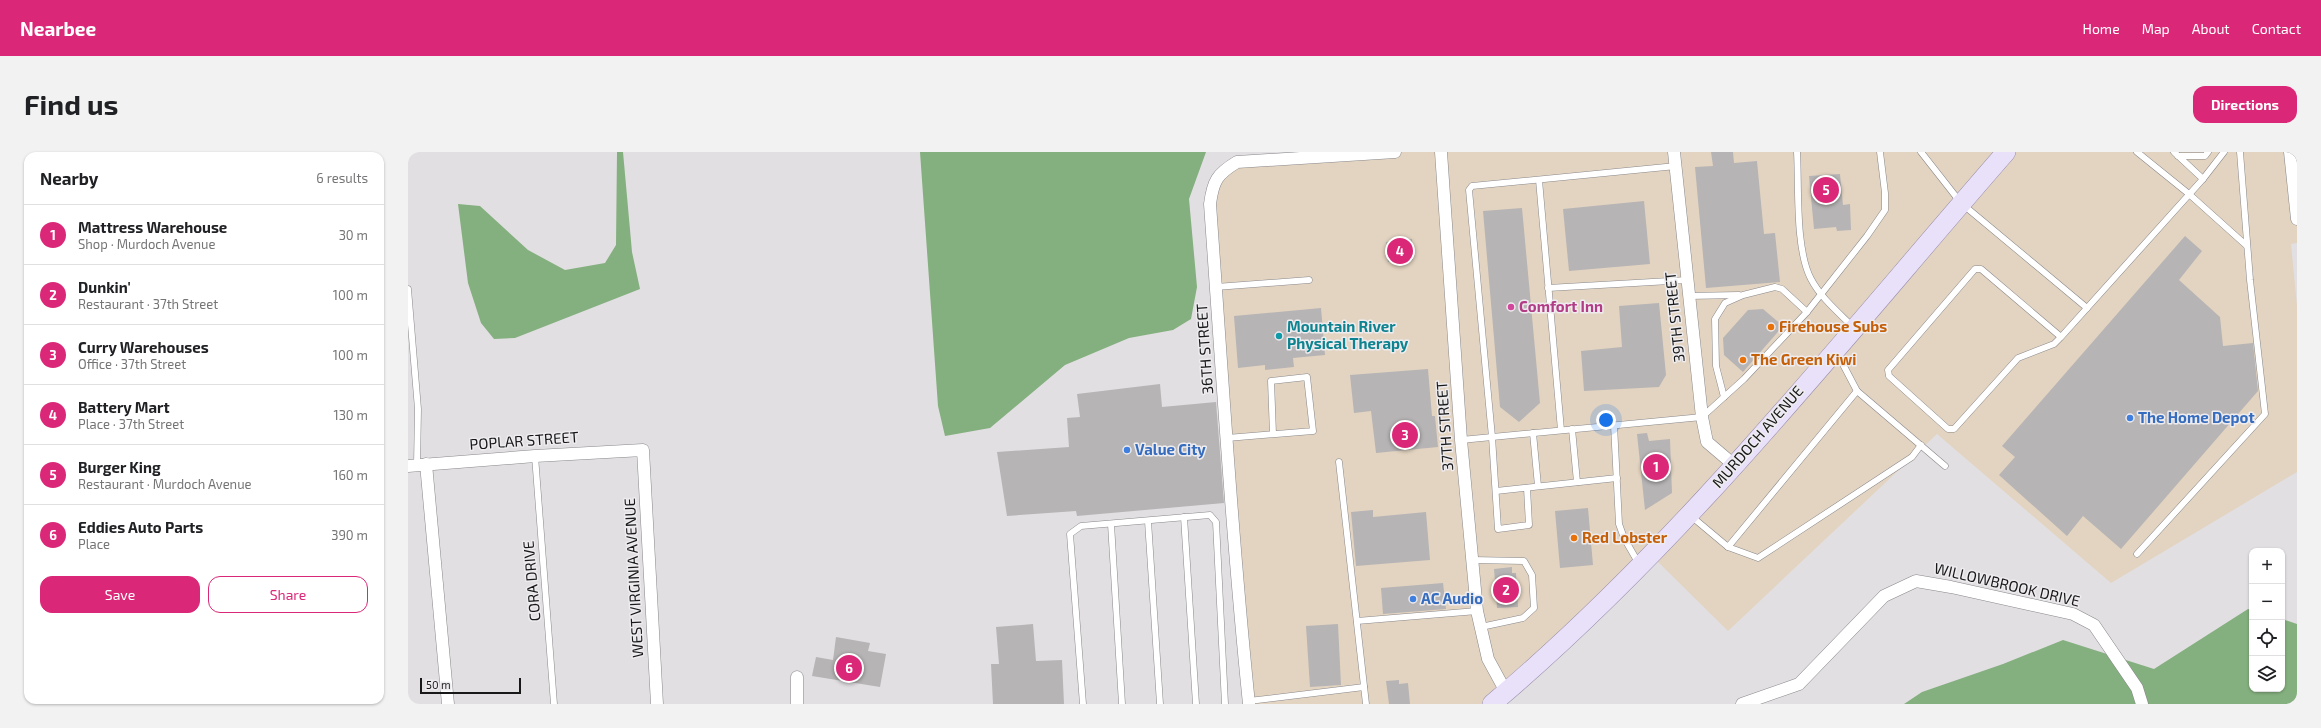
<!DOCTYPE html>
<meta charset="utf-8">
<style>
:root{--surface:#fff;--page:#f2f2f2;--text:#202124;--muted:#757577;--line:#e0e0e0;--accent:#db2777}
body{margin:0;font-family:"Exo 2",sans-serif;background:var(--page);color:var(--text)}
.controls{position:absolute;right:12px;bottom:12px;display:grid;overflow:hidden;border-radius:8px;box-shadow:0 1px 3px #0004}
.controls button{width:36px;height:36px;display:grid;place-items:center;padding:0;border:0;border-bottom:1px solid var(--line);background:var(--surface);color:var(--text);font:20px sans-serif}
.scale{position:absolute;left:12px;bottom:10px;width:101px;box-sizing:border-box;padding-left:4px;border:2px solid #181819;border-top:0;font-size:11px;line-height:14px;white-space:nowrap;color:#181819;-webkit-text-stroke:3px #eeecef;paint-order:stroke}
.you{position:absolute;left:1198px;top:268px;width:14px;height:14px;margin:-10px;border:3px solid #fff;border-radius:50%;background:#1a73e8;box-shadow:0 0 0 6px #1a73e833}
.badge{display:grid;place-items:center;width:26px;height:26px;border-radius:50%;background:var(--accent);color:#fff;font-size:13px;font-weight:700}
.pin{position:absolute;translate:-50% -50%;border:2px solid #fff;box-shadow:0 1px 4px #0006}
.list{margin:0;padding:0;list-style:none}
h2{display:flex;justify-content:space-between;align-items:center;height:52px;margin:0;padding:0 16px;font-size:17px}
h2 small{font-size:13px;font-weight:400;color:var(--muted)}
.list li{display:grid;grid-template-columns:26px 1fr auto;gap:12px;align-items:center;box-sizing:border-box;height:60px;padding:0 16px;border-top:1px solid var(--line)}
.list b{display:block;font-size:15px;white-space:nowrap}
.list p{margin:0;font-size:13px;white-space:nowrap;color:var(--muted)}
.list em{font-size:13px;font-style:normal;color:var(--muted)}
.actions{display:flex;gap:8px;padding:12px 16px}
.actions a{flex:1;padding:9px 0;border:1px solid var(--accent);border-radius:12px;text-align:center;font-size:14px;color:var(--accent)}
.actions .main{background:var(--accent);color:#fff}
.icon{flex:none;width:22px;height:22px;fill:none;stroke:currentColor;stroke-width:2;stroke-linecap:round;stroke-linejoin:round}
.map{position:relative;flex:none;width:1889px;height:552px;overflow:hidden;border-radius:12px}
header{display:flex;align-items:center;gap:24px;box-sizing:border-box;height:56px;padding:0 20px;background:var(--accent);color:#fff}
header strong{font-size:19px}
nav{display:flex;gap:22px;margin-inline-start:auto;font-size:14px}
.intro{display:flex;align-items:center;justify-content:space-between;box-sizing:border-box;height:96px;padding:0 24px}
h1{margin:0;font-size:28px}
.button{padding:10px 18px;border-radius:12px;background:var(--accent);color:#fff;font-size:14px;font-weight:700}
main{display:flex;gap:24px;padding:0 24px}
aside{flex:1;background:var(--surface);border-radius:12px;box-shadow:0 1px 3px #0004}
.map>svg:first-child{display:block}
</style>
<header>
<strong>Nearbee</strong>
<nav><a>Home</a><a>Map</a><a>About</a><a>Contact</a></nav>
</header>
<div class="intro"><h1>Find us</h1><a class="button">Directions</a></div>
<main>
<aside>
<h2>Nearby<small>6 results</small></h2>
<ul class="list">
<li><span class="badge">1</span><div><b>Mattress Warehouse</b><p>Shop · Murdoch Avenue</p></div><em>30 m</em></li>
<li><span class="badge">2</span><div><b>Dunkin'</b><p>Restaurant · 37th Street</p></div><em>100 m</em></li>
<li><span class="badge">3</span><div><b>Curry Warehouses</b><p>Office · 37th Street</p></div><em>100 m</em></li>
<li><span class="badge">4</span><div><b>Battery Mart</b><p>Place · 37th Street</p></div><em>130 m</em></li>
<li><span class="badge">5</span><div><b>Burger King</b><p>Restaurant · Murdoch Avenue</p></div><em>160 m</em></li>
<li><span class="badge">6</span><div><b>Eddies Auto Parts</b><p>Place</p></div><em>390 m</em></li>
</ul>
<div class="actions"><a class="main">Save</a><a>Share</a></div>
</aside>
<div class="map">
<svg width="1889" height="552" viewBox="0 0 1889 552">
<rect width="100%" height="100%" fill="#e1dfe2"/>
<polygon fill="#e3d4c1" points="946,0 1889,0 1889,91 1883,92 1889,154 1889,320 1703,431 1529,282 1320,479 1244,404 1084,552 841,552 802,52 815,19 829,10"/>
<g fill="#84af7e">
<polygon points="209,0 215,0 224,100 232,137 107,186 86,187 73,171 60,131 50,52 72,54 120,98 157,118 197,111 208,93"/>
<polygon points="512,0 798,0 781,47 789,135 783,167 765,178 721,186 657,213 582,276 537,284 530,254"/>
<polygon points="1840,457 1844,458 1844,537 1874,537 1874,467 1889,472 1889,552 1496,552 1514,540 1595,512 1655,488 1746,517"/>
</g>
<g fill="#b7b4b5">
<polygon points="1303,0 1325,0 1326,11 1349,9 1356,82 1367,81 1372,130 1298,136 1287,15 1305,14"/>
<polygon points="1432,22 1435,53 1442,52 1443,78 1429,79 1428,75 1406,77 1401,24"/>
<polygon points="1236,49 1242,112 1161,119 1155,57"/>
<polygon points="1114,56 1132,251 1111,270 1092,255 1075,59"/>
<polygon points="1777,84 1794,99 1771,128 1812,165 1815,194 1845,191 1850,239 1713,397 1675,364 1659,384 1591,323 1607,305 1594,294"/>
<polygon points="1004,87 1005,108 980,110 978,90"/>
<polygon points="1251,151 1258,223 1251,235 1176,239 1173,199 1214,195 1211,154"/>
<polygon points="913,156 917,203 885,206 886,215 857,218 857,213 830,216 826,164"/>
<polygon points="1355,157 1375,174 1335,220 1316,203 1315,186 1340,158"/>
<polygon points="1020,217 1024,264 1027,264 1030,295 968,301 963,259 946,261 942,223"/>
<polygon points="752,232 754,255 808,250 816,351 669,364 668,359 599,364 589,300 661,295 659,266 672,265 669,242"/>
<polygon points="1239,281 1241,289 1262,287 1264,341 1237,358 1229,282"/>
<polygon points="1180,356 1185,413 1152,416 1147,359"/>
<polygon points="965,358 965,365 1018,360 1022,408 948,414 943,360"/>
<polygon points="1104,415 1104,421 1108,421 1110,455 1089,456 1086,417"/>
<polygon points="1035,431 1038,457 975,462 973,436"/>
<polygon points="625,472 628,509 654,508 656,552 585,552 583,512 591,512 588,475"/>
<polygon points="930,472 933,533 902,535 898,474"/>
<polygon points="428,485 462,491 460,499 478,502 472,535 404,524 408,505 425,508"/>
<polygon points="991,528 991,532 1000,531 1002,552 981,552 978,529"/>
</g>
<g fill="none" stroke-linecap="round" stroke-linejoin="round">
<g stroke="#89878a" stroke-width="7">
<g id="lane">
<path d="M1389 0C1391 34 1387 97 1403 127 1413 146 1430 160 1445 175"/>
<polyline points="1513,0 1553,51 1679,156"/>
<polyline points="1729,0 1781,42 1839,94"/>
<polyline points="1766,0 1795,27"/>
<polyline points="1770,4 1797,4 1800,0"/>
<polyline points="1131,28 1153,278"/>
<polyline points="808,135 901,128"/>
<polyline points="1140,136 1279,128"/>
<polyline points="0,137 10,257 9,313"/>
<polyline points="1280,144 1331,143"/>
<polyline points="1653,185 1573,117 1567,117 1480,218 1481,224 1540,277 1546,277 1610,206 1646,192 1653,185 1795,27 1816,0"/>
<polyline points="1429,201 1449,239 1537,314"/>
<polyline points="1316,245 1308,214 1307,167 1317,151 1335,143 1367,135 1374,137 1399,160"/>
<polyline points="1206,273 1211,372 1216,386 1231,412"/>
<polyline points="1164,277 1169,330"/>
<polyline points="1125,281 1130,334"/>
<polyline points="819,286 905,279 899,225 863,229 865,282"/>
<polyline points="1053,288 1294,265 1336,227 1399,160 1459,84 1477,58 1477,41 1472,0"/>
<polyline points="127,304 146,552"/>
<polyline points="931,310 958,552"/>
<polyline points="1119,336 1121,373 1090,377 1084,285 1061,38 1064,34 1268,14"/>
<polyline points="1088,339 1209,326"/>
<polyline points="1283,364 1320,395 1449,239"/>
<polyline points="776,365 788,552"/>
<polyline points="740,369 752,552"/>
<polyline points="703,372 714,552"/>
<polyline points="1320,395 1350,406 1504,305 1513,293"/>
<polyline points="1729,402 1857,262 1842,128 1832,0"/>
<polyline points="1064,408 1116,409 1124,423 1126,456 1115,466 1073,475"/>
<polyline points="949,469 1069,459"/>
<polyline points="841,549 956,535"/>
<polyline points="675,552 662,382 673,374 802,363 808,370 817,552"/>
</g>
</g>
<g stroke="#89878a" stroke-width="13">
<g id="street">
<polyline points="1033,0 1053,288 1069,459 1080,507 1098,540"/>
<polyline points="1266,0 1294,265 1299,290 1326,313"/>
<polyline points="1882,0 1889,67"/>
<polyline points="18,312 40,552"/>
<polyline points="0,314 127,304 235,298 249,552"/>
<polyline points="389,525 389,552"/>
<path d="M841 552C824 386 814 219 802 52 805 29 809 22 829 10L987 0"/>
<polyline points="1334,552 1391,532 1476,444 1508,429 1543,435 1665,462 1686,473 1729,536 1734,552"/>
</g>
</g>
<g stroke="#968ca9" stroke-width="20">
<path id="primary" d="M1084 552C1276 390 1433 189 1598 0"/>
</g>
<use href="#lane" stroke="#fff" stroke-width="6"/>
<use href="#street" stroke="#fff" stroke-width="12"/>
<use href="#primary" stroke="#e9e0fa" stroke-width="19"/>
</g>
<circle fill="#d1479c" stroke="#eeecef" stroke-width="1.5" cx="1103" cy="155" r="4"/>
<g fill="#e8710a" stroke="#eeecef" stroke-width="1.5">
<circle cx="1363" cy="175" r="4"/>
<circle cx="1335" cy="208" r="4"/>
<circle cx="1166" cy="386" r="4"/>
</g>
<circle fill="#0f9aa8" stroke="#eeecef" stroke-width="1.5" cx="871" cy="184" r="4"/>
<g fill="#3f7fe0" stroke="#eeecef" stroke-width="1.5">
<circle cx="1722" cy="266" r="4"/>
<circle cx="719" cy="298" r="4"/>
<circle cx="1005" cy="447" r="4"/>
</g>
<g text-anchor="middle" stroke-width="3" stroke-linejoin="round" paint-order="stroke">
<g font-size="15" font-weight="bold" fill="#b23c85" stroke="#eeecef" text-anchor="start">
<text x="1111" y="160">Comfort Inn</text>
</g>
<g font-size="15" fill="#181819" stroke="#eeecef">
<text transform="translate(1267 165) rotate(-96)" y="5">39TH STREET</text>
<text transform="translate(797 197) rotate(-94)" y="5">36TH STREET</text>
<text transform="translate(1037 274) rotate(-94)" y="5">37TH STREET</text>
<text transform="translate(1350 285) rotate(-49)" y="5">MURDOCH AVENUE</text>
<text transform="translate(116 289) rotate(-4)" y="5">POPLAR STREET</text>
<text transform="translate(226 426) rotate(-93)" y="5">WEST VIRGINIA AVENUE</text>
<text transform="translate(124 429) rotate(-95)" y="5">CORA DRIVE</text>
<text transform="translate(1599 433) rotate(13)" y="5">WILLOWBROOK DRIVE</text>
</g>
<g font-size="15" font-weight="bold" fill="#0d838f" stroke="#eeecef" text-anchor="start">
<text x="879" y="180">Mountain River<tspan x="879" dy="17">Physical Therapy</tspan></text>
</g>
<g font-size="15" font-weight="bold" fill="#c56008" stroke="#eeecef" text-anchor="start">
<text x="1371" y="180">Firehouse Subs</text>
<text x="1343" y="213">The Green Kiwi</text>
<text x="1174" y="391">Red Lobster</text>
</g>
<g font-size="15" font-weight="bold" fill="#366cbe" stroke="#eeecef" text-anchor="start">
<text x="1730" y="271">The Home Depot</text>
<text x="727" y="303">Value City</text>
<text x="1013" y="452">AC Audio</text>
</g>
</g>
</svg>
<div class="controls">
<button>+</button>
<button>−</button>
<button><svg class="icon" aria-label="locate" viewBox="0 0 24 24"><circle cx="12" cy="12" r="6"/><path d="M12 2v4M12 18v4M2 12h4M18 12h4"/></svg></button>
<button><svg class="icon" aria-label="layers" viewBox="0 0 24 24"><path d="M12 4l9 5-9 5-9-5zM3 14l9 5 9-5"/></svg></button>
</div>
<div class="scale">50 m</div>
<div class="you"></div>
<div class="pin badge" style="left:1248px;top:315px">1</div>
<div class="pin badge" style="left:1098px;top:438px">2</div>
<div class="pin badge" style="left:997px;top:283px">3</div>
<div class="pin badge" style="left:992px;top:99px">4</div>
<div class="pin badge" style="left:1418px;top:38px">5</div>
<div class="pin badge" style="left:441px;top:516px">6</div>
</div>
</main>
